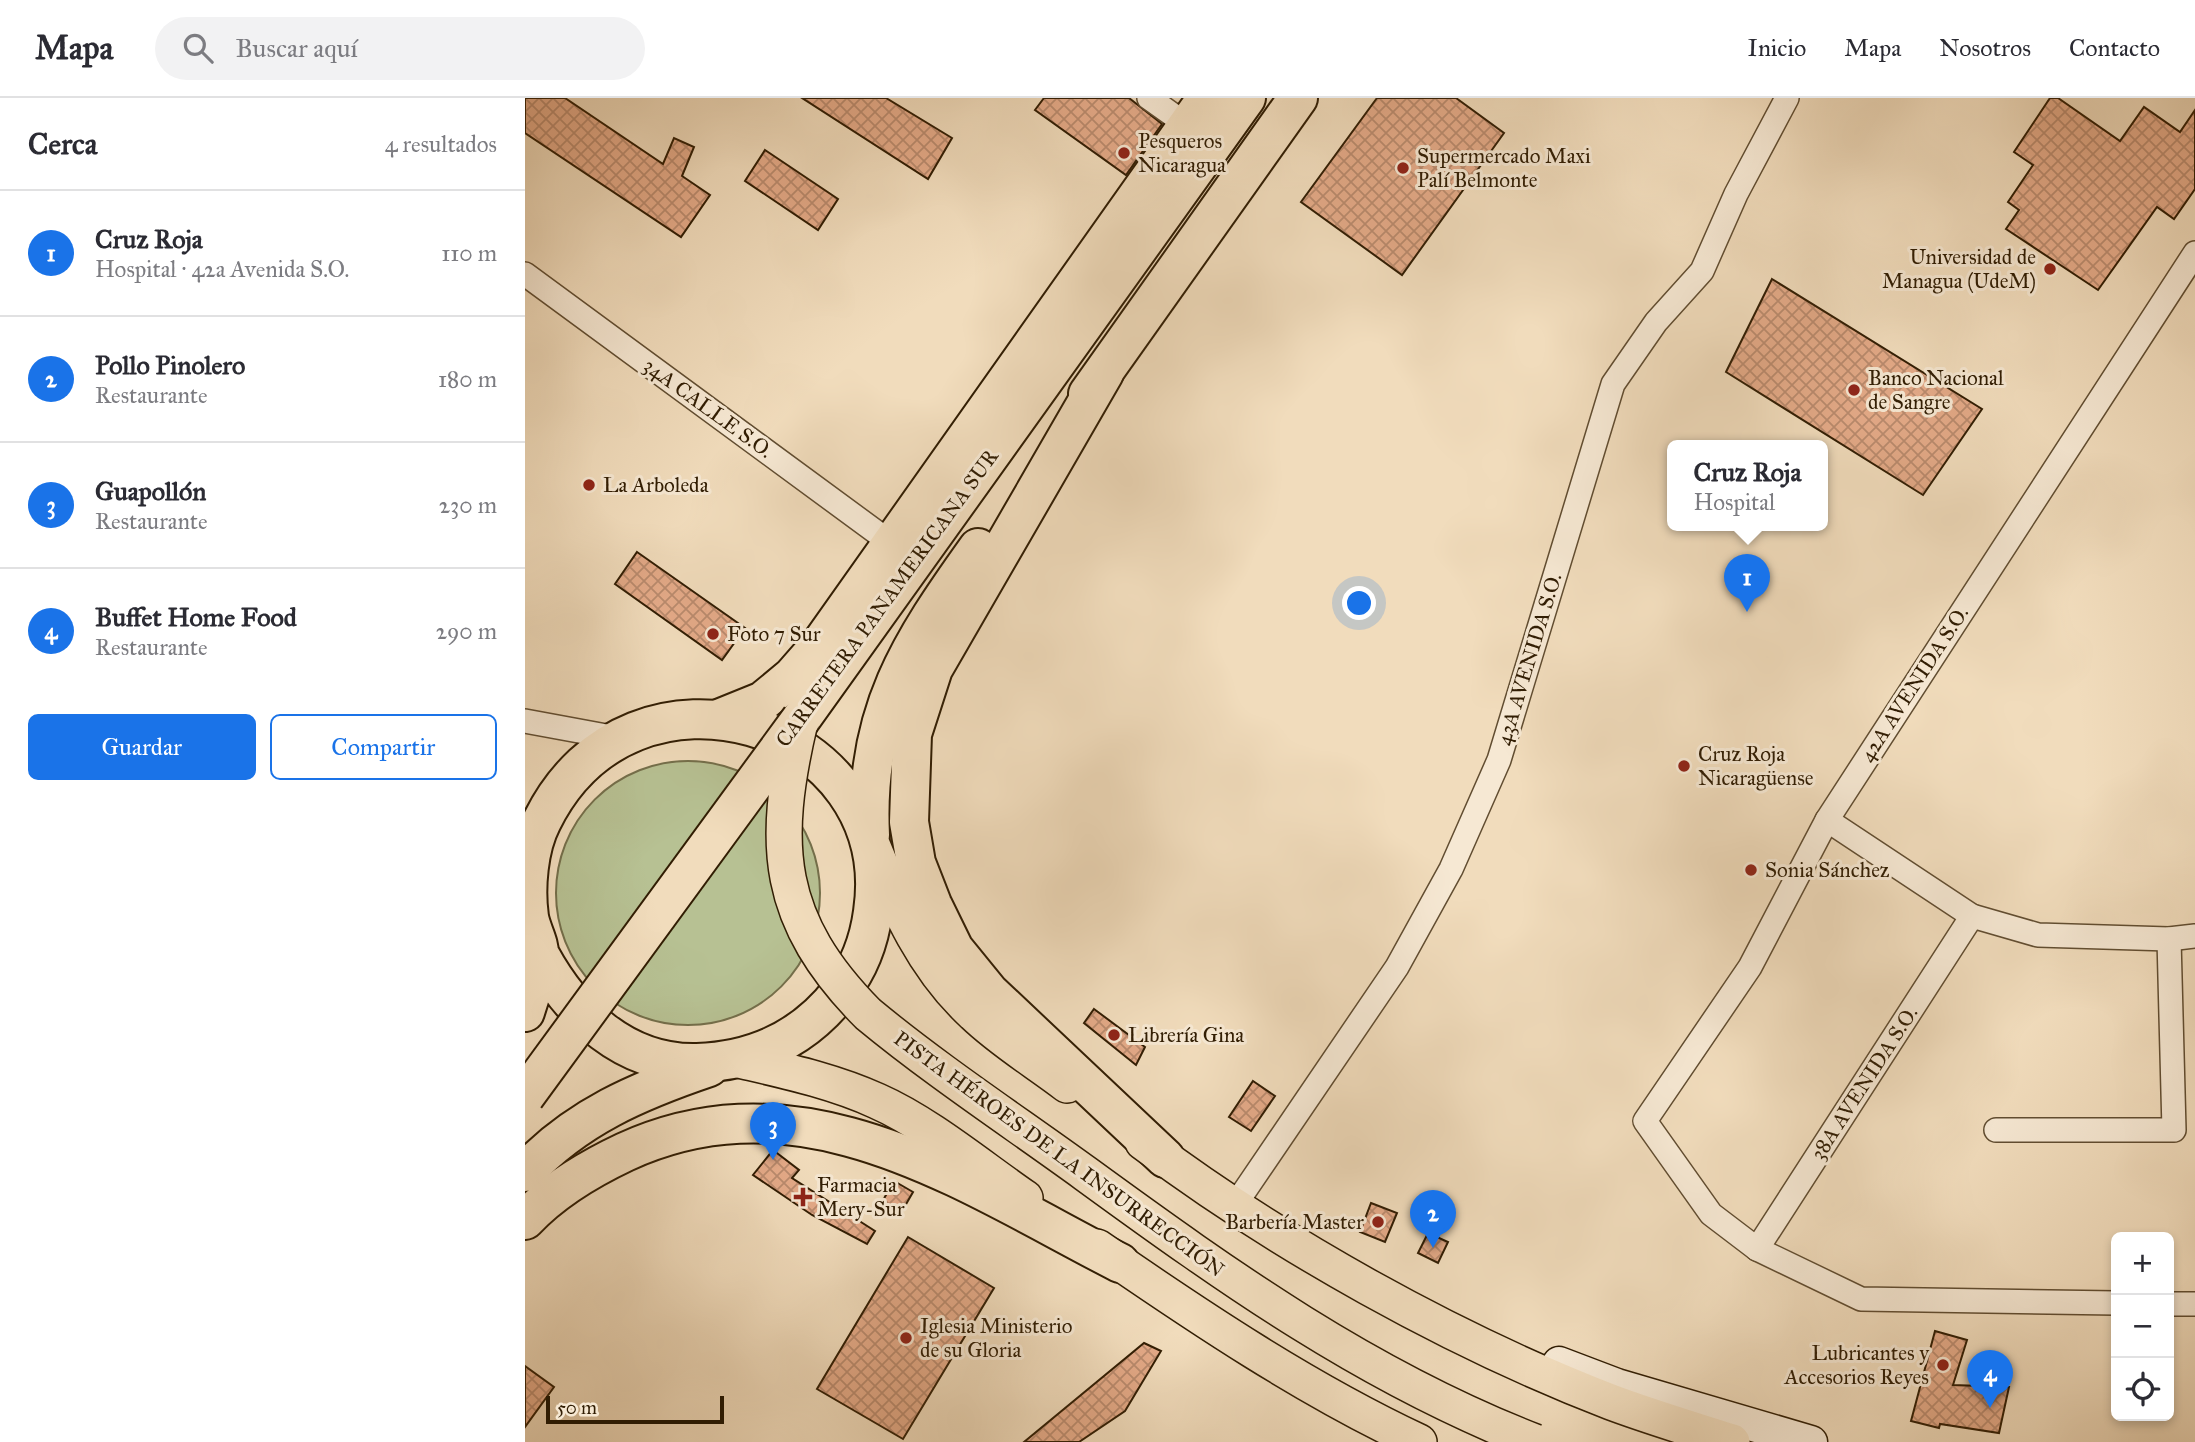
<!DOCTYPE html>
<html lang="es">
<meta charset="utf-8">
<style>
:root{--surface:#fff;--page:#f2f2f3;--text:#2b2b33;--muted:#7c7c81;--line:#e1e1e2;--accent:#1a73e8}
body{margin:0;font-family:"IM FELL Great Primer",serif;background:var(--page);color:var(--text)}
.controls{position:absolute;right:21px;bottom:21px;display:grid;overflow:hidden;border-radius:10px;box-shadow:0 4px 10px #0003}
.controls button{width:63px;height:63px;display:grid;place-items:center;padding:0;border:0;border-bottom:2px solid var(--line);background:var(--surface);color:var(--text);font:35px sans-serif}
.scale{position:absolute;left:21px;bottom:18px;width:178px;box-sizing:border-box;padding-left:7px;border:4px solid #311d03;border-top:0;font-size:19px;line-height:24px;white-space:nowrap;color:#311d03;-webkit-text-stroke:5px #f6e8d3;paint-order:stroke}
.you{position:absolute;left:835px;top:506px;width:24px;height:24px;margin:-18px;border:5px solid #fff;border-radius:50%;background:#1a73e8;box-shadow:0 0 0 10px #1a73e833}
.badge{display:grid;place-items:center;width:46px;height:46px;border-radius:50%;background:var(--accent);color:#fff;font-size:23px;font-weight:700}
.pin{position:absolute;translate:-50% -58px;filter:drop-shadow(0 2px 4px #0008)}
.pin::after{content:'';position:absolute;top:37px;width:24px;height:21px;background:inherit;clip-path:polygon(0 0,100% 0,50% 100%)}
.popup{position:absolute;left:1142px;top:342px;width:161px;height:91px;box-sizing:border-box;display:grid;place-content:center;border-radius:10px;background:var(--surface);filter:drop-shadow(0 2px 5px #0005);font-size:23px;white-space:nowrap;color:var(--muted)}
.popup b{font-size:26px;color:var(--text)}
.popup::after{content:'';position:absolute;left:50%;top:100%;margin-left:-14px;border:14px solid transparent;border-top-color:var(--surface)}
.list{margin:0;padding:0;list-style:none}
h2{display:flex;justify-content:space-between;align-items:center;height:91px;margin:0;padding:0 28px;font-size:30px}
h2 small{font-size:23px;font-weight:400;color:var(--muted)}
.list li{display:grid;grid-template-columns:46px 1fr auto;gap:21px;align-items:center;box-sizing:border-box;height:126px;padding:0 28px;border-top:2px solid var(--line)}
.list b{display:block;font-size:26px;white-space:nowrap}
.list p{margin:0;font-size:23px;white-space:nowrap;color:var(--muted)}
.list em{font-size:23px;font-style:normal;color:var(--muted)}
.actions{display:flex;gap:14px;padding:21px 28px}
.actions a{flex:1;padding:16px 0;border:2px solid var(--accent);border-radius:10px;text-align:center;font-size:24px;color:var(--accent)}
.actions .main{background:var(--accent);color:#fff}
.icon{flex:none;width:38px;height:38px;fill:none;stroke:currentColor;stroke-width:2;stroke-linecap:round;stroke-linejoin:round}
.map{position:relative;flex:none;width:1670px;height:1344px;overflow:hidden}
header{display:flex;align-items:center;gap:42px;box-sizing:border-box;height:98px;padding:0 35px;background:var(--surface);border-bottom:2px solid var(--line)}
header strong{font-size:33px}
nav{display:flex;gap:38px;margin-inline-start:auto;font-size:24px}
.search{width:490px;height:63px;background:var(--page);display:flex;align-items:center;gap:18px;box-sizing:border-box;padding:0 24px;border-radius:38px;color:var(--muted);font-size:26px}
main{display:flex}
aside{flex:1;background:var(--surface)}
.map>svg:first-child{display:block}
</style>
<header>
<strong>Mapa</strong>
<div class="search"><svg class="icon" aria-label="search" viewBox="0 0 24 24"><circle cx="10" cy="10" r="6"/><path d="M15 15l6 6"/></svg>Buscar aquí</div>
<nav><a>Inicio</a><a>Mapa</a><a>Nosotros</a><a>Contacto</a></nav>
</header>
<main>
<aside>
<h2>Cerca<small>4 resultados</small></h2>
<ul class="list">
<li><span class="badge">1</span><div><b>Cruz Roja</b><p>Hospital · 42a Avenida S.O.</p></div><em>110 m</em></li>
<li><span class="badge">2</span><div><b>Pollo Pinolero</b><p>Restaurante</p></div><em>180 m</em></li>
<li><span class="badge">3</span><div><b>Guapollón</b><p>Restaurante</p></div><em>230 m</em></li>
<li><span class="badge">4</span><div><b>Buffet Home Food</b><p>Restaurante</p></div><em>290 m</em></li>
</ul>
<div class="actions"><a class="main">Guardar</a><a>Compartir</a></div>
</aside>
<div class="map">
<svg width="1670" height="1344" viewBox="0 0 1670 1344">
<defs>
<pattern id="building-cross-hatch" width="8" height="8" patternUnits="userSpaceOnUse" patternTransform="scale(1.75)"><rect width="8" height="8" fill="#e4aa88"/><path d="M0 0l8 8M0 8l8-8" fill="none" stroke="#b98a6d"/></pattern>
</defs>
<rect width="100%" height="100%" fill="#f1dcbc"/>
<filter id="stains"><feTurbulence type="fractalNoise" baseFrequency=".00286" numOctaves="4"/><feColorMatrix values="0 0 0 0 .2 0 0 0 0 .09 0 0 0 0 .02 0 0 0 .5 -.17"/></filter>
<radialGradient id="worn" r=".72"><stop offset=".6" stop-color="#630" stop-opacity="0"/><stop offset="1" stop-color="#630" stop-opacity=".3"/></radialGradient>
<circle fill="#b7c193" stroke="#746f4b" stroke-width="2" cx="163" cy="795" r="132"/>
<g fill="url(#building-cross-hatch)" stroke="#311d03" stroke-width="2">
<polygon points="0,0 40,0 138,66 149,40 169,49 157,78 185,97 156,139 0,35"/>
<polygon points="277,0 361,0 427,40 403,81"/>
<polygon points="519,0 604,0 637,26 601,77 510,12"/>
<polygon points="852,0 931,0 979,35 877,177 776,104"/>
<polygon points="1525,0 1533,0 1595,43 1619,9 1655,34 1670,12 1670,91 1649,121 1632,109 1573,192 1481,131 1494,112 1483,104 1508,67 1489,54"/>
<polygon points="240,52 313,101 293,132 220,83"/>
<polygon points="1247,181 1457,311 1398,397 1201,274"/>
<polygon points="112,454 220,530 197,562 90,486"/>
<polygon points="569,911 620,949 611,967 559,925"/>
<polygon points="728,983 750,998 726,1033 704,1019"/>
<polygon points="248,1052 274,1072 267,1080 350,1133 342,1146 287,1117 228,1077"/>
<polygon points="369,1083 388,1094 376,1115 357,1104"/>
<polygon points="846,1105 872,1115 860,1144 835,1134"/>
<polygon points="903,1135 923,1144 913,1165 893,1155"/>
<polygon points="383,1139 469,1190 378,1341 292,1291"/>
<polygon points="1410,1233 1442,1242 1428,1287 1484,1289 1474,1335 1415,1326 1414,1330 1386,1323"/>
<polygon points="619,1245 636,1253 600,1313 554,1344 499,1344"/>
<polygon points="0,1268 29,1289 0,1329"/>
</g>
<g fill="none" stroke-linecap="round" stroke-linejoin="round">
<g stroke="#614d31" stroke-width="26">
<g id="street">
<polyline points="624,0 662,27"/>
<polyline points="0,176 366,445"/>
<polyline points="0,623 92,640"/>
<polyline points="1302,722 1447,818 1513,837 1644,841 1670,838"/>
<polyline points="1471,1032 1649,1032 1644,841"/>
<polyline points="710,1107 872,869 926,771 974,662 1088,286 1131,224 1177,173 1211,96 1262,0"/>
<polyline points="1232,1151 1447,818"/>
<polyline points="1591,1205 1336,1201 1232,1151 1186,1116 1120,1023 1225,869 1302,722 1670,155"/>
<polyline points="1644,1206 1670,1206"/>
</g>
</g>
<g stroke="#311d03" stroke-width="35">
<polyline id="secondary" points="1034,1265 1092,1287 1286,1344"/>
</g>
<g stroke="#311d03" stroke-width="38">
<g id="primary">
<path d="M348 749C373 810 399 870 449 916 477 943 512 964 542 987"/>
<path d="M214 962C261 973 308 983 352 1003 402 1025 455 1069 500 1100"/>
<path d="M618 1044C754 1146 928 1243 1086 1304 1126 1319 1167 1331 1207 1344"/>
<path d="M572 1149C675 1220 781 1291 894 1344"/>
</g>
</g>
<g stroke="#311d03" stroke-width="42">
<g id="highway">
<polyline points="579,275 408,571 387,636 384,724 391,765 407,806 429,851 464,894 640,1060"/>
<polyline points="563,296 773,0"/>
<polyline points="196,620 238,603 267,579 295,547 682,0"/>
<polyline points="276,621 721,0"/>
<path d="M345 737C339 615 385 545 453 450"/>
<path d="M0 914C5 897 14 875 14 858 15 845 6 832 4 819 0 790 3 750 17 723 107 540 376 624 348 814 344 844 334 870 316 893 280 940 231 963 172 965 100 967 47 916 15 857"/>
<path d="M0 1074C52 1019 113 993 184 969"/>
<path d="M0 1122C28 1092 64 1071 100 1054 279 972 439 1085 595 1165"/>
</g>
</g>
<use href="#street" stroke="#f6e8d3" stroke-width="23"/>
<use href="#secondary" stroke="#f6e8d3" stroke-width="32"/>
<use href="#primary" stroke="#f1dcbc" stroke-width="35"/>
<use href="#highway" stroke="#f1dcbc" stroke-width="38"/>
<g stroke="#311d03" stroke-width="38" stroke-linecap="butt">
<path id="primary-bridge" d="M275 624C246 747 250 822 343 916 412 973 488 1023 561 1076 705 1181 843 1279 1010 1344"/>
</g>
<g stroke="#311d03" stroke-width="42" stroke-linecap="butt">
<polyline id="highway-bridge" points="0,998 276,621"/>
</g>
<use href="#primary-bridge" stroke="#f1dcbc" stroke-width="35"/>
<use href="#highway-bridge" stroke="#f1dcbc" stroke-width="38"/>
</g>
<g fill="#8f2418" stroke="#f6e8d3" stroke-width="2.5">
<circle cx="599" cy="55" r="7"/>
<circle cx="878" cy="70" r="7"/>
<circle cx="1525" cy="171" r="7"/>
<circle cx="1329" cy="292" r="7"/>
<circle cx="64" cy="387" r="7"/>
<circle cx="188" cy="536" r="7"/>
<circle cx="1159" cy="668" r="7"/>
<circle cx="1226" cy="772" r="7"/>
<circle cx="589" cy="937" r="7"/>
<path d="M274.5 1088.5h7v7h7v7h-7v7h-7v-7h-7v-7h7z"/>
<circle cx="853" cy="1124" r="7"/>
<circle cx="381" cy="1240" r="7"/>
<circle cx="1418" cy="1267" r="7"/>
</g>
<g text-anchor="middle" stroke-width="6" stroke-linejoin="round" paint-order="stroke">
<g font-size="21" fill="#311d03" stroke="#f6e8d3" text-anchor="start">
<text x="613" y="50">Pesqueros<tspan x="613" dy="24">Nicaragua</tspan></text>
<text x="892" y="65">Supermercado Maxi<tspan x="892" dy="24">Palí Belmonte</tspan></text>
<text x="1511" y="166" text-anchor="end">Universidad de<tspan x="1511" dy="24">Managua (UdeM)</tspan></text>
<text x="1343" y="287">Banco Nacional<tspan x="1343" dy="24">de Sangre</tspan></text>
<text x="78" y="394">La Arboleda</text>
<text x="202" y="543">Foto 7 Sur</text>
<text x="1173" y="663">Cruz Roja<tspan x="1173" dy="24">Nicaragüense</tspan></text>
<text x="1240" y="779">Sonia Sánchez</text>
<text x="603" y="944">Librería Gina</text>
<text x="292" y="1094">Farmacia<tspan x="292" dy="24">Mery-Sur</tspan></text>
<text x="839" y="1131" text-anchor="end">Barbería Master</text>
<text x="395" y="1235">Iglesia Ministerio<tspan x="395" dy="24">de su Gloria</tspan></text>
<text x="1404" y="1262" text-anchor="end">Lubricantes y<tspan x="1404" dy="24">Accesorios Reyes</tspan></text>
</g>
<g font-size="21" fill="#311d03" stroke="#f6e8d3">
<text transform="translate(183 310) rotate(36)" y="7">34A CALLE S.O.</text>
<text transform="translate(362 500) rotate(-54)" y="7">CARRETERA PANAMERICANA SUR</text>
<text transform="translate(1004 561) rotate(-73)" y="7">43A AVENIDA S.O.</text>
<text transform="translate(1389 586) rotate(-57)" y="7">42A AVENIDA S.O.</text>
<text transform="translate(1339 985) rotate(-57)" y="7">38A AVENIDA S.O.</text>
<text transform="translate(534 1056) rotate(36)" y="7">PISTA HÉROES DE LA INSURRECCIÓN</text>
</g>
</g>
<rect width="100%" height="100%" filter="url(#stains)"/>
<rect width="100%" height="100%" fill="url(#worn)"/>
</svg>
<div class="controls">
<button>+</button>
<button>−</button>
<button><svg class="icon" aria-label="locate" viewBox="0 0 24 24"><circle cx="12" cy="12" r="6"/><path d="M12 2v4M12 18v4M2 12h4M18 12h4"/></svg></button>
</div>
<div class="scale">50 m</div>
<div class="you"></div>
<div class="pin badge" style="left:1222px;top:514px">1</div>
<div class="popup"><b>Cruz Roja</b>Hospital</div>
<div class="pin badge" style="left:908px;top:1150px">2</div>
<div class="pin badge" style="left:248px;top:1062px">3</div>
<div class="pin badge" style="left:1465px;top:1310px">4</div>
</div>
</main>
